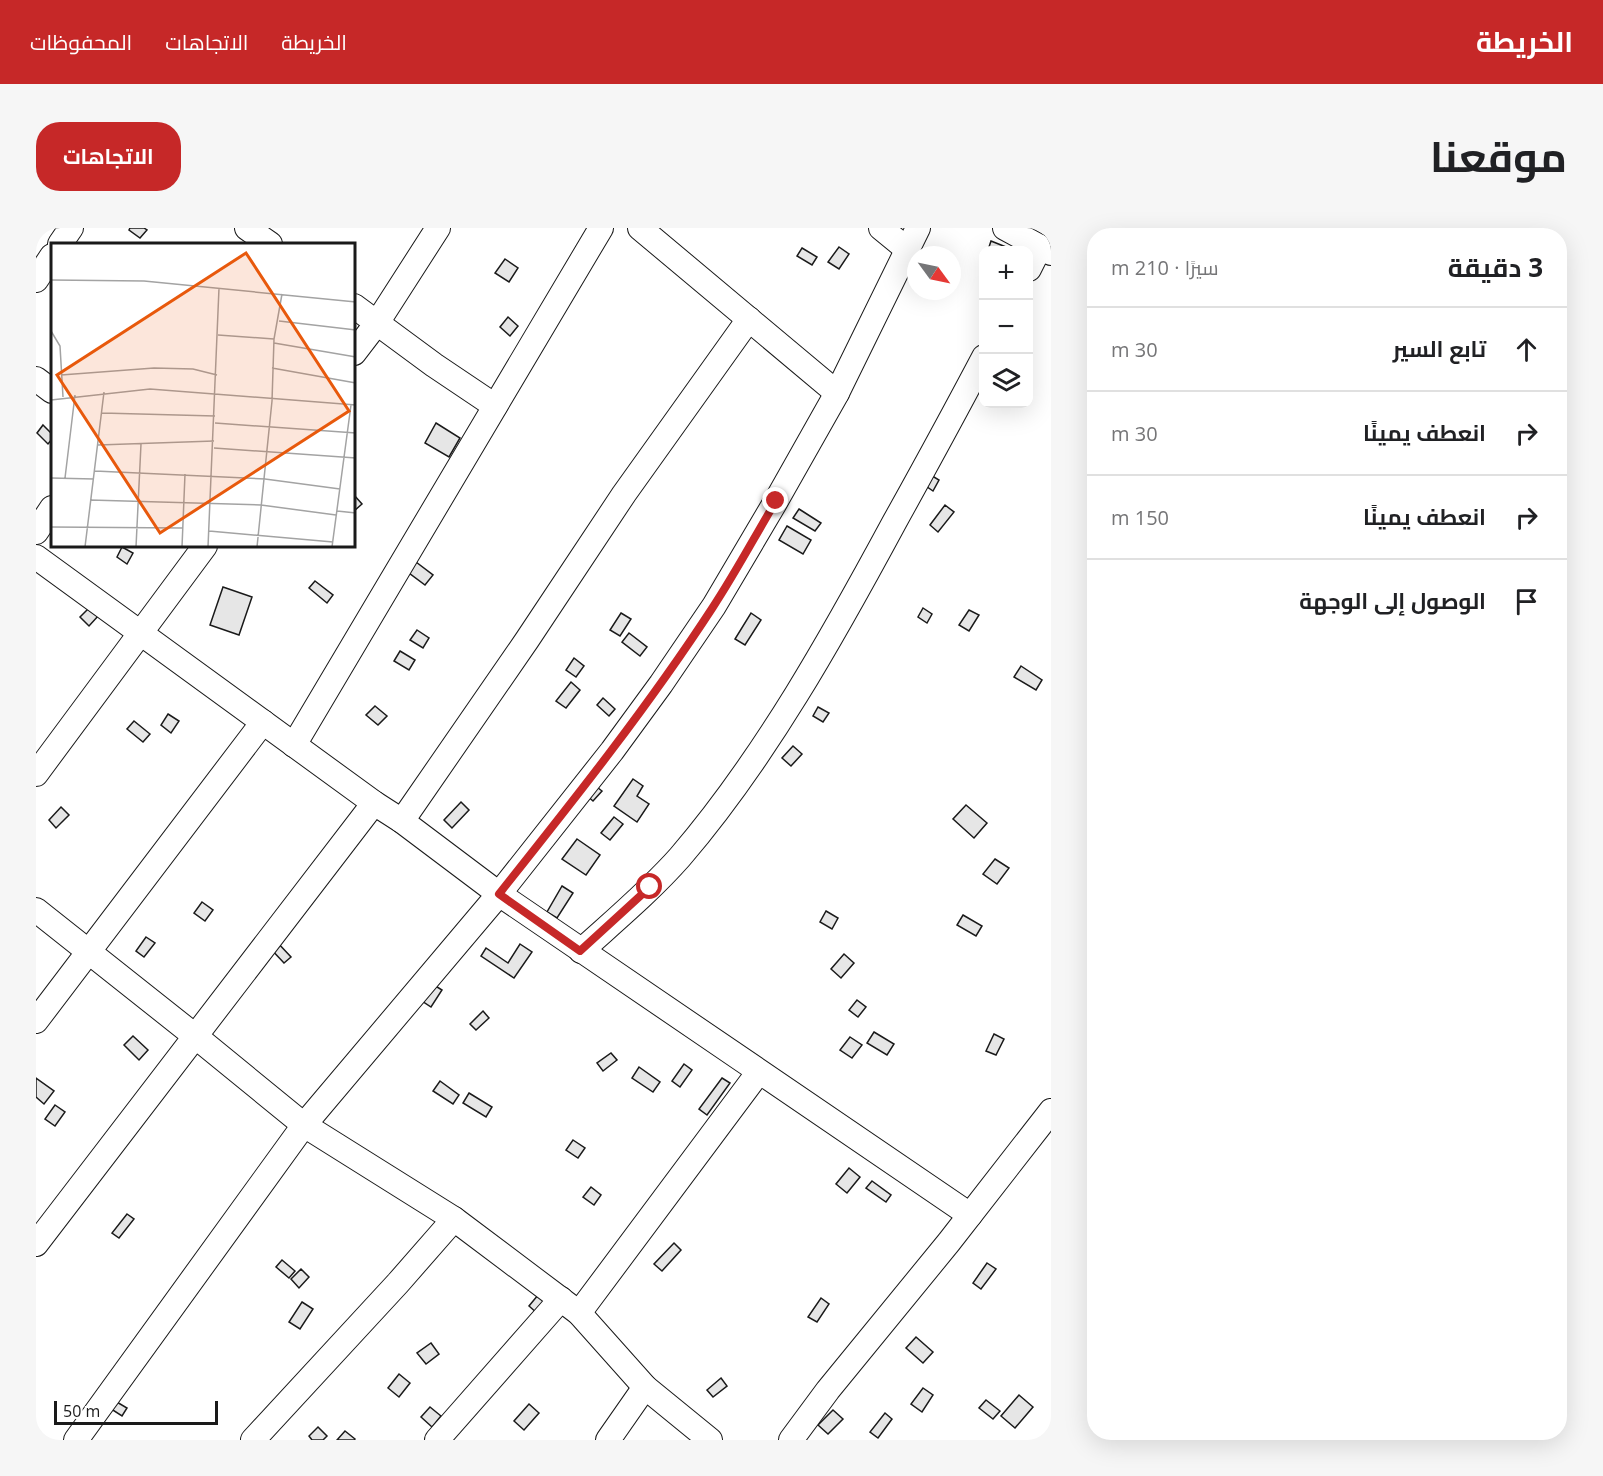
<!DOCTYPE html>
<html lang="ar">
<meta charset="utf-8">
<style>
:root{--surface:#fff;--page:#f6f6f6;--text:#202124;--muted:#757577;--line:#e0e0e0;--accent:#c62828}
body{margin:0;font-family:"Open Sans",Cairo,sans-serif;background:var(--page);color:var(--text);direction:rtl}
.controls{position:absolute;right:18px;top:18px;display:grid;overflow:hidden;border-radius:12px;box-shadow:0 6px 24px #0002}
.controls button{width:54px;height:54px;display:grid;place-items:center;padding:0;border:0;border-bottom:2px solid var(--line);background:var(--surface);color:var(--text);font:30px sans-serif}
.compass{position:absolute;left:871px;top:18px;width:54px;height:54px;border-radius:50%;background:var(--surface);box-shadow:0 6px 24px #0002;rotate:123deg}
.scale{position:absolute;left:18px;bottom:15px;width:164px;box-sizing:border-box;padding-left:6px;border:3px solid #1a1a1a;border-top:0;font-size:16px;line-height:21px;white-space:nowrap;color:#1a1a1a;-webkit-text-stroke:4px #fff;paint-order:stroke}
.stop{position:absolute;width:18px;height:18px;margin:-14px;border:4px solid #c62828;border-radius:50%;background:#fff}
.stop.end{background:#c62828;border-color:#fff;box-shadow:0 2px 6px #0008}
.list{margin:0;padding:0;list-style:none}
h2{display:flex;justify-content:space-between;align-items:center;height:78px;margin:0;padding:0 24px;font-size:26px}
h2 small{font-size:20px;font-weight:400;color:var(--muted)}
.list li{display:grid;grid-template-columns:39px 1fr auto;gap:18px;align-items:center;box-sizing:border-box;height:84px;padding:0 24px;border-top:2px solid var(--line)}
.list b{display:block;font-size:22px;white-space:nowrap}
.list em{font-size:20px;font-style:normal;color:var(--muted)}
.icon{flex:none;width:33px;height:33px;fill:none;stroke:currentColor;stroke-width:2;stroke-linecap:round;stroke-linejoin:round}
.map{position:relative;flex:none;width:1015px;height:1212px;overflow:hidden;direction:ltr;border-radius:24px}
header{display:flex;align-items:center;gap:36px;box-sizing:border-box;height:84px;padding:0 30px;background:var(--accent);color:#fff}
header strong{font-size:28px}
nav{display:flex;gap:33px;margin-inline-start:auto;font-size:21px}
.intro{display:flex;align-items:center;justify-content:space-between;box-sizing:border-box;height:144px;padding:0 36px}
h1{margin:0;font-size:42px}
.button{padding:15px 27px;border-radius:24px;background:var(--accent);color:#fff;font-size:21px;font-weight:700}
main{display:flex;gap:36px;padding:0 36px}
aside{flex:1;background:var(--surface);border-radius:24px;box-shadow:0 6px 24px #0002}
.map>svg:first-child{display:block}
</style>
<header>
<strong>الخريطة</strong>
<nav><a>الخريطة</a><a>الاتجاهات</a><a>المحفوظات</a></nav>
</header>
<div class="intro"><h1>موقعنا</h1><a class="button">الاتجاهات</a></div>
<main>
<aside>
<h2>3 دقيقة<small>سيرًا · 210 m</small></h2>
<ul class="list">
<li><svg class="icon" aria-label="ahead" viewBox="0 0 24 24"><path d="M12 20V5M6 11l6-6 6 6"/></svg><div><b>تابع السير</b></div><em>30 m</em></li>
<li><svg class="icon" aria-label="right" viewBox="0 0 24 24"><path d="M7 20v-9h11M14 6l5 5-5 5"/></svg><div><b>انعطف يمينًا</b></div><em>30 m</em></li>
<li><svg class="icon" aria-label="right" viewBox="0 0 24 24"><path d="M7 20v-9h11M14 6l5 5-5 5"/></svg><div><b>انعطف يمينًا</b></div><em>150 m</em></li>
<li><svg class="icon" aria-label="arrive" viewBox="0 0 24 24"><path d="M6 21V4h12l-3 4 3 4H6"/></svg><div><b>الوصول إلى الوجهة</b></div></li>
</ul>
</aside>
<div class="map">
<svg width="1015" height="1212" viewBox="0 0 1015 1212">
<rect width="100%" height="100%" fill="#fff"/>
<g fill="#e6e6e6" stroke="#1a1a1a" stroke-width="1.5">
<polygon points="94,0 108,0 111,2 104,10 93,2"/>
<polygon points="955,13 970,19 969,22 952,22"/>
<polygon points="803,19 813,26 803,41 792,34"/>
<polygon points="766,20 781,29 776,37 761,28"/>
<polygon points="469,31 482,40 473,54 459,45"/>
<polygon points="472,89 482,98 474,108 464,99"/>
<polygon points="400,195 424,210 413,229 389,215"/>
<polygon points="7,197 16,206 16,211 12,216 1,205"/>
<polygon points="893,246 903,252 897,263 887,256"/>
<polygon points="318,267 326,276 318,283"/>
<polygon points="909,277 918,284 902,304 894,297"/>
<polygon points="763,281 785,295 779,303 757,290"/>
<polygon points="751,298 775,312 767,326 743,312"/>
<polygon points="86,319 97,325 91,336 81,329"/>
<polygon points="380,334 397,347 389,357 373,345"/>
<polygon points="279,353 297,367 291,375 273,360"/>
<polygon points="187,359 216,369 203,407 174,397"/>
<polygon points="55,378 63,387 53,398 44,389"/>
<polygon points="887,380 896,386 891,395 882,389"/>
<polygon points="933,382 943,387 933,403 923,397"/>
<polygon points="585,385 595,391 584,408 574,402"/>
<polygon points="715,385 725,392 709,417 699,411"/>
<polygon points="381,402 393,410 387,420 374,412"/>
<polygon points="593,405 611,419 604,428 586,414"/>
<polygon points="364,423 379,432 373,442 358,433"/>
<polygon points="538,430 548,438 540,449 530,442"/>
<polygon points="985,438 1006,452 1000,462 978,449"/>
<polygon points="535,454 544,462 530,480 520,473"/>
<polygon points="567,470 579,481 573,488 561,477"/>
<polygon points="339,478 351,488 342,497 330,487"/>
<polygon points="782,479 793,485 787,494 777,488"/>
<polygon points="132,486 143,493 135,505 125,497"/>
<polygon points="98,493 114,506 107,514 91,501"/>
<polygon points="757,518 766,526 755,538 746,530"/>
<polygon points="597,551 607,558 601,568 613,576 601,594 578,578"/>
<polygon points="557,556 566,563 557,573 549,566"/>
<polygon points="425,574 433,582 416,600 408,592"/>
<polygon points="930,577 951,595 938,610 917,591"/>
<polygon points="25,579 33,587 20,600 13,592"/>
<polygon points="578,589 587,596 574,612 565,605"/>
<polygon points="541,611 564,627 550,647 526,631"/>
<polygon points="959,631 973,640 961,656 947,646"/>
<polygon points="526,658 537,665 521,690 511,684"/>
<polygon points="166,674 177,682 169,693 158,685"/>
<polygon points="790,683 802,690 796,701 784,694"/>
<polygon points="927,687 946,698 940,708 921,697"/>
<polygon points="110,709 119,715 108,729 100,723"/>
<polygon points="240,713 255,729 248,735 233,719"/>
<polygon points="484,716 496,724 478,750 445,728 450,720 472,735"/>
<polygon points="808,726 818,735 805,750 795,741"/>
<polygon points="398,757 406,762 395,779 386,773"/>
<polygon points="821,772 830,779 822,789 813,782"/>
<polygon points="447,783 453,790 440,802 434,796"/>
<polygon points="838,804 858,816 851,827 831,815"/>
<polygon points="958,806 968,811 960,827 950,823"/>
<polygon points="97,808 112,822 103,832 88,817"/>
<polygon points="814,809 826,817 816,830 804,822"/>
<polygon points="575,825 581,832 567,843 561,835"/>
<polygon points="648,836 656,842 644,859 636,853"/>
<polygon points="603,839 624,854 617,864 596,850"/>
<polygon points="0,850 18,863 8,876 0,869"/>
<polygon points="686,850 694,855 671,887 663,881"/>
<polygon points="404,853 423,867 417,876 397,863"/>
<polygon points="433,865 456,879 450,889 427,875"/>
<polygon points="19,877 29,884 19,898 9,891"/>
<polygon points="537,912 549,920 542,930 530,922"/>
<polygon points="813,940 824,949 811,965 800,956"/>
<polygon points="836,953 855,967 850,974 830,960"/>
<polygon points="555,959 565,967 558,977 547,969"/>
<polygon points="91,986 98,991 83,1010 76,1005"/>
<polygon points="638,1015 645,1022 626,1043 618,1036"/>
<polygon points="246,1032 259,1043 253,1050 240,1039"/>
<polygon points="951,1035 960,1041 945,1061 937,1055"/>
<polygon points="265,1041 273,1049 263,1060 255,1051"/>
<polygon points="502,1067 511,1075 502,1086 493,1078"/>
<polygon points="785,1070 793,1076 781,1094 772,1089"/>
<polygon points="266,1074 277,1081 264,1101 253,1094"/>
<polygon points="880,1109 897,1124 887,1135 870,1120"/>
<polygon points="395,1115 403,1126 390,1136 381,1125"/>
<polygon points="363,1146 374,1155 363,1169 352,1160"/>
<polygon points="685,1150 691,1158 677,1169 671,1162"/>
<polygon points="887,1160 897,1167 886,1184 875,1176"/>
<polygon points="983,1167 997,1179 979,1200 965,1188"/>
<polygon points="74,1170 91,1180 86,1188 69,1177"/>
<polygon points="950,1172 964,1183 957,1191 943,1180"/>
<polygon points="493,1176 503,1185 488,1202 478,1193"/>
<polygon points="394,1179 405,1188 396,1199 385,1189"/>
<polygon points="797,1182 807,1191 792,1206 782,1197"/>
<polygon points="849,1185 856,1191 842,1210 834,1204"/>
<polygon points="282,1199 291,1208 287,1212 276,1212 273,1208"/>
<polygon points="309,1203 319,1211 318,1212 301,1212"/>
</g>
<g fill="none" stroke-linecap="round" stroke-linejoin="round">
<g stroke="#1a1a1a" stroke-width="26">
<g id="minor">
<polyline points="211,0 234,16"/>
<polyline points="604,0 801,165"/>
<polyline points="845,0 872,22"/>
<polyline points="969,0 1015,25"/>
<polyline points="24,16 35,0"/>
<polyline points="993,41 1004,19"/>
<polyline points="0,52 16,28"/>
<polyline points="318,78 398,137 459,178"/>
<polyline points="318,125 341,95 402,0"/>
<polyline points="0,151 16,163"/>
<polyline points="0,304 16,280"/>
<polyline points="0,329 338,575 366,593 463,666 934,987"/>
<polyline points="258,517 565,0"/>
<polyline points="0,546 169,318"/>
<polyline points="366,593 491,412 588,266 713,91"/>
<polyline points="0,682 159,808 268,897 418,991 543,1085 609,1159 674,1212"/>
<path d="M545 723C578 693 614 663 644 629 729 530 797 408 859 293 889 239 919 184 948 129"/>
<polyline points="0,793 227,494"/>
<polyline points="0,1016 338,575"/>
<polyline points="543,1085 722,845"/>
<polyline points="40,1212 268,897 463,666 576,523 625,456 678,378 740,273 801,165 882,0"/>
<polyline points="217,1212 362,1055 418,991"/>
<polyline points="401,1212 525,1071"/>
<polyline points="572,1212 609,1159"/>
<polyline points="755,1212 792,1162 913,1014 1015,883"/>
</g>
</g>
<use href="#minor" stroke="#fff" stroke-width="24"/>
</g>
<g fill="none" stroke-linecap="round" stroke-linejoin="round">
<path stroke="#c62828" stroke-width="8" d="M614 659 544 723 463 666C537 573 612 479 677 379 700 344 719 308 740 273"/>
</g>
<g transform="translate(15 15)">
<rect width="304" height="304" fill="#fff"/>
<path fill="none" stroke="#a3a3a3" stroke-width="1.5" d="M0 37 93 38 305 59M228 78 305 87M0 88 9 103 12 154M167 92 223 96M223 100 305 114M221 125 305 140M10 132 103 125 142 126 166 132M0 157 99 146 305 162M51 170 164 173M164 180 305 190M47 202 163 198M163 205 305 215M44 228 214 236 289 246M0 235 43 236M14 235 24 152M39 257 210 262 285 272M286 268 305 270M0 284 132 285M158 288 282 299M34 304 53 149M85 304 90 201M131 304 134 231M157 304 168 45M206 304 221 158 223 96 231 51M281 304 300 162"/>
<path fill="#e8590c" fill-opacity="0.15" stroke="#e8590c" stroke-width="3" d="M195 10 298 168 109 290 6 132Z"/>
<rect width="304" height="304" fill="none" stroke="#1a1a1a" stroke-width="3"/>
</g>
</svg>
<div class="controls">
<button>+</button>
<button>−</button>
<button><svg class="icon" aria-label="layers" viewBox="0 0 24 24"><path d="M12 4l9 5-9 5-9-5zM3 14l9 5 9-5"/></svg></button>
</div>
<svg class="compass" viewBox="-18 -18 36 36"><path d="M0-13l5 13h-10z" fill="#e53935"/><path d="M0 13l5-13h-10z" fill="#757577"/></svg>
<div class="scale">50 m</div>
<div class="stop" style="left:614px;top:659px"></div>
<div class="stop end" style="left:740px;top:273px"></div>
</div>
</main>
